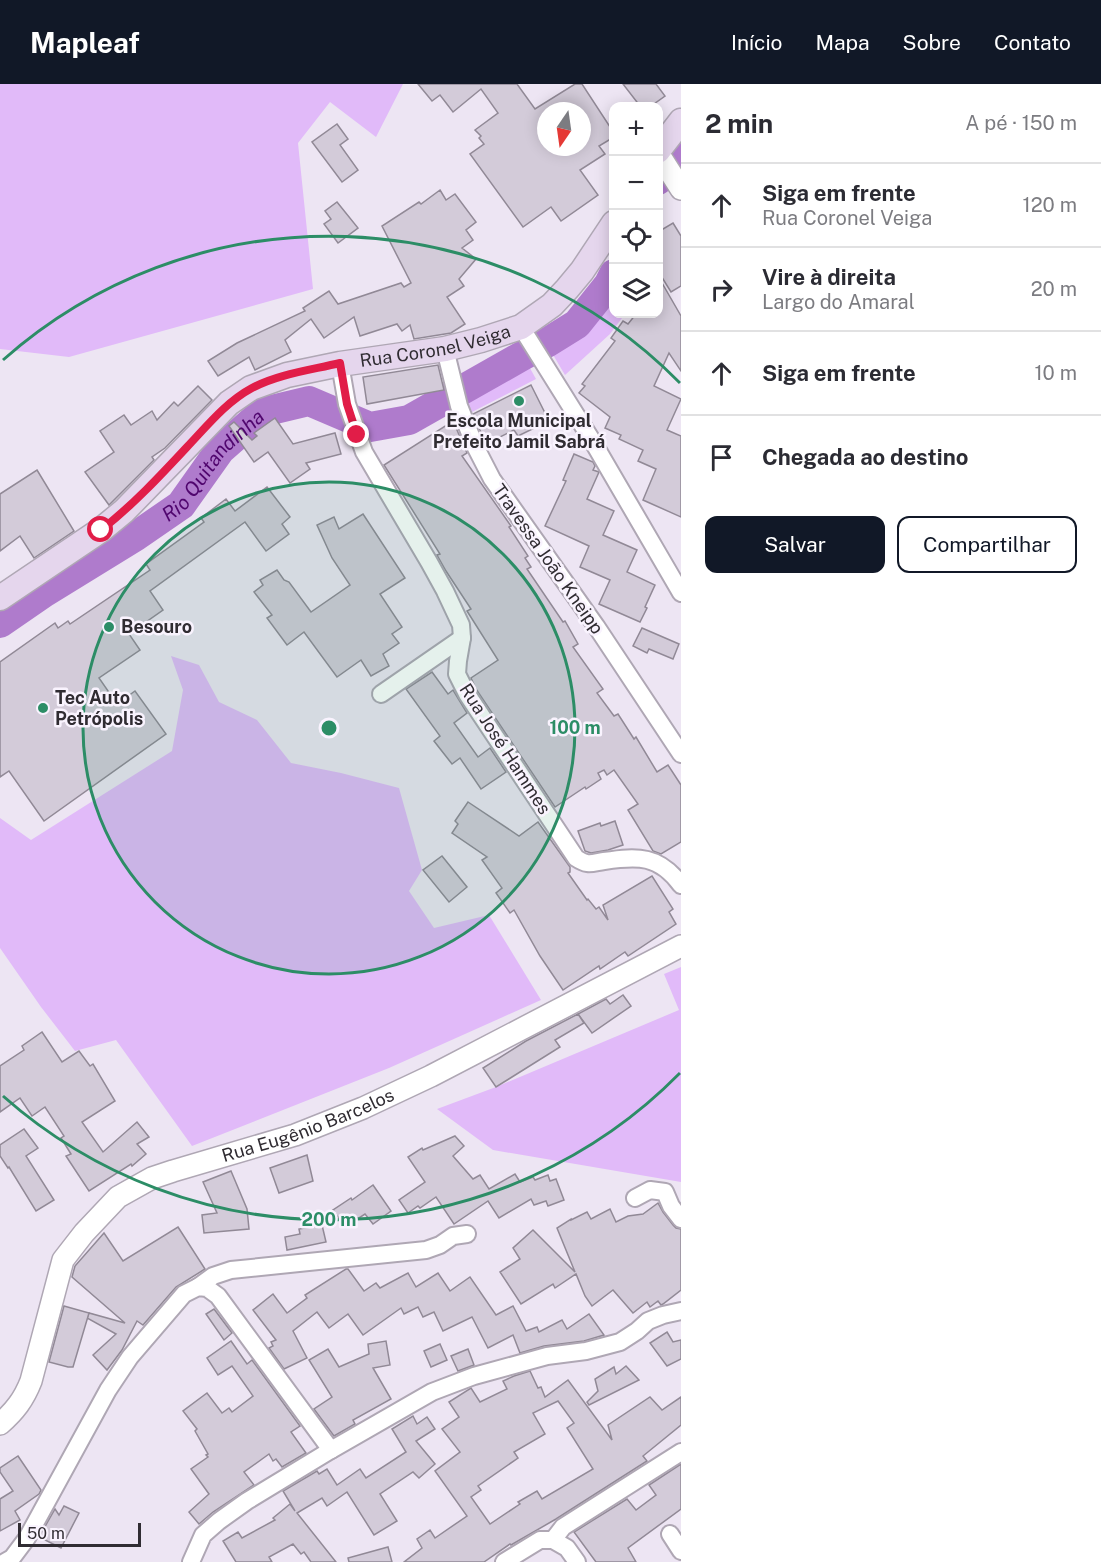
<!DOCTYPE html>
<html lang="pt">
<meta charset="utf-8">
<style>
:root{--surface:#fff;--page:#f7f7f7;--text:#2b2b33;--muted:#7c7c81;--line:#e1e1e2;--accent:#111827}
body{margin:0;font-family:"Public Sans",sans-serif;background:var(--page);color:var(--text)}
.controls{position:absolute;right:18px;top:18px;display:grid;overflow:hidden;border-radius:12px;box-shadow:0 3px 15px #0003}
.controls button{width:54px;height:54px;display:grid;place-items:center;padding:0;border:0;border-bottom:2px solid var(--line);background:var(--surface);color:var(--text);font:30px sans-serif}
.compass{position:absolute;left:537px;top:18px;width:54px;height:54px;border-radius:50%;background:var(--surface);box-shadow:0 3px 15px #0003;rotate:193deg}
.scale{position:absolute;left:18px;bottom:15px;width:123px;box-sizing:border-box;padding-left:6px;border:3px solid #302c32;border-top:0;font-size:16px;line-height:21px;white-space:nowrap;color:#302c32;-webkit-text-stroke:4px #f9f3fe;paint-order:stroke}
.stop{position:absolute;width:18px;height:18px;margin:-14px;border:4px solid #e11d48;border-radius:50%;background:#fff}
.stop.end{background:#e11d48;border-color:#fff;box-shadow:0 2px 6px #0008}
.list{margin:0;padding:0;list-style:none}
h2{display:flex;justify-content:space-between;align-items:center;height:78px;margin:0;padding:0 24px;font-size:26px}
h2 small{font-size:20px;font-weight:400;color:var(--muted)}
.list li{display:grid;grid-template-columns:39px 1fr auto;gap:18px;align-items:center;box-sizing:border-box;height:84px;padding:0 24px;border-top:2px solid var(--line)}
.list b{display:block;font-size:22px;white-space:nowrap}
.list p{margin:0;font-size:20px;white-space:nowrap;color:var(--muted)}
.list em{font-size:20px;font-style:normal;color:var(--muted)}
.actions{display:flex;gap:12px;padding:18px 24px}
.actions a{flex:1;padding:14px 0;border:2px solid var(--accent);border-radius:12px;text-align:center;font-size:21px;color:var(--accent)}
.actions .main{background:var(--accent);color:#fff}
.icon{flex:none;width:33px;height:33px;fill:none;stroke:currentColor;stroke-width:2;stroke-linecap:round;stroke-linejoin:round}
.map{position:relative;flex:none;width:681px;height:1478px;overflow:hidden}
header{display:flex;align-items:center;gap:36px;box-sizing:border-box;height:84px;padding:0 30px;background:var(--accent);color:#fff}
header strong{font-size:28px}
nav{display:flex;gap:33px;margin-inline-start:auto;font-size:21px}
main{display:flex}
aside{flex:1;background:var(--surface)}
.map>svg:first-child{display:block}
</style>
<header>
<strong>Mapleaf</strong>
<nav><a>Início</a><a>Mapa</a><a>Sobre</a><a>Contato</a></nav>
</header>
<main>
<div class="map">
<svg width="681" height="1478" viewBox="0 0 681 1478">
<rect width="100%" height="100%" fill="#ede5f3"/>
<g fill="#e1baf9">
<polygon points="0,0 403,0 376,53 330,18 298,59 313,205 69,273 0,265"/>
<polygon points="613,204 614,230 625,230 610,250 565,291 552,269 572,255 586,243"/>
<polygon points="526,277 536,295 472,328 464,310"/>
<polygon points="171,572 199,581 219,618 257,636 291,679 341,689 399,704 422,786 409,807 434,844 489,831 541,916 389,984 192,1062 116,956 75,967 41,923 0,864 0,734 31,756 172,667 183,606"/>
<polygon points="681,883 681,1098 493,1066 437,1025 496,1003 679,926 664,890"/>
</g>
<g fill="none" stroke-linecap="round" stroke-linejoin="round">
<g stroke="#af7bcc" stroke-width="30">
<polyline points="658,96 681,63"/>
<path id="s1" d="M0 539 45 508 136 452 181 421 220 366 263 328 309 317 370 343 409 336 522 272 548 258 577 240 609 200 614 190"/>
</g>
</g>
<g fill="#d3cbd9" stroke="#918996" stroke-width="1.5" fill-rule="evenodd">
<path d="M418 0H517L535 25 575 0H582L614 49V53L599 62 605 70 580 86 598 111 561 137 551 123 523 143 470 70 484 60 479 54 481 52 475 46 498 29 481 5 453 28 440 11 432 17ZM546 27H582V63H546Z"/>
<polygon points="623,0 656,0 665,12 651,22 640,22"/>
<polygon points="337,40 348,55 340,61 358,86 342,98 312,58"/>
<polygon points="440,106 446,116 455,110 476,138 466,146 473,156 462,164 476,175 459,195 464,202 447,213 465,240 451,249 414,255 410,241 402,247 397,240 360,252 354,233 324,254 311,235 285,256 291,268 255,286 249,273 218,292 208,277 237,259 305,227 303,224 329,207 338,220 401,199 404,203 411,199 382,142 419,118 421,120"/>
<polygon points="337,118 358,144 338,159 324,140 331,135 325,127"/>
<polygon points="673,139 681,152 681,202 671,208 658,187 658,148"/>
<polygon points="658,192 681,232 681,287 669,269 654,302 681,315 667,346 681,352 681,433 643,416 656,385 638,377 643,366 619,355 621,351 605,344 610,333 579,309 585,302 582,300 615,257 611,254 623,237 628,240 636,230 658,230"/>
<polygon points="438,281 444,306 367,320 363,293"/>
<polygon points="531,301 549,337 518,352 514,346 486,360 473,330"/>
<polygon points="198,302 212,316 165,364 152,373 154,376 109,421 85,388 114,368 100,347 124,331 131,341 152,327 157,336 174,318 178,322"/>
<polygon points="275,334 293,360 335,349 341,370 306,379 310,385 290,399 268,368 254,378 229,342 234,338 252,356 257,352 254,349"/>
<polygon points="453,337 467,369 462,372 511,442 509,443 528,472 525,474 531,483 527,485 563,538 565,537 578,560 573,563 603,605 597,609 614,632 618,630 634,655 636,653 657,688 668,681 681,701 681,758 661,770 653,767 628,726 638,720 614,686 607,691 604,686 598,689 601,695 586,705 585,703 555,723 476,605 471,594 498,576 467,527 471,525 446,487 437,471 440,470 384,381"/>
<polygon points="574,370 593,378 595,382 593,386 599,388 587,415 614,427 603,451 637,466 627,488 655,501 645,523 647,524 640,538 599,520 610,496 580,483 589,462 545,442 566,397 563,396"/>
<polygon points="37,386 74,447 34,474 20,452 0,467 0,410"/>
<polygon points="267,403 290,433 282,440 289,450 266,467 245,438 150,507 163,526 129,550 140,566 99,594 117,620 135,607 166,650 44,737 9,687 0,693 0,578 55,539 58,544 68,537 70,540 150,486 146,480 204,438 201,434 226,415 235,427"/>
<polygon points="363,430 405,494 380,510 402,543 392,550 399,559 383,570 389,582 371,592 361,576 337,593 304,548 287,561 267,534 272,531 254,508 263,501 260,496 277,486 284,496 289,498 311,528 350,501 332,474 317,441 334,433 339,445"/>
<polygon points="642,544 679,560 673,575 649,565 647,569 633,562"/>
<polygon points="432,588 448,610 453,606 467,629 454,639 478,673 490,664 506,688 481,705 460,674 452,680 434,657 440,652 406,605"/>
<polygon points="468,718 519,752 538,738 570,783 570,788 568,789 587,816 588,815 596,825 599,823 608,836 603,821 652,792 673,825 669,828 676,840 628,872 625,868 600,885 599,882 563,906 540,872 514,826 510,829 496,809 502,804 482,776 487,773 452,749 458,740 455,737"/>
<polygon points="615,737 623,761 608,766 591,769 585,767 578,747 600,739 601,742"/>
<polygon points="442,772 467,803 449,818 423,786"/>
<polygon points="623,911 631,922 592,949 578,930 606,915 610,920"/>
<polygon points="578,930 584,939 555,956 560,963 496,1003 483,984 526,957"/>
<polygon points="42,948 62,978 79,967 90,982 93,980 115,1017 82,1038 103,1068 137,1038 149,1053 137,1060 146,1070 132,1082 131,1080 89,1107 66,1072 71,1070 61,1054 64,1052 45,1023 32,1032 20,1014 0,1028 0,982 24,966 22,962"/>
<polygon points="24,1045 38,1064 26,1072 54,1116 36,1127 9,1083 8,1084 0,1072 0,1061"/>
<polygon points="455,1052 464,1062 453,1072 473,1095 480,1091 489,1105 515,1090 520,1098 533,1093 535,1096 548,1091 550,1097 556,1095 564,1116 548,1122 546,1117 534,1121 531,1115 499,1134 488,1117 454,1140 436,1113 420,1124 418,1122 408,1129 399,1116 425,1098 408,1073 422,1064 423,1066"/>
<polygon points="307,1071 313,1097 279,1109 270,1084"/>
<polygon points="231,1087 247,1125 249,1145 204,1149 202,1131 217,1129 203,1098"/>
<polygon points="373,1101 391,1127 373,1140 365,1130 345,1143 333,1126 351,1114 352,1116"/>
<polygon points="658,1119 663,1128 673,1141 676,1144 681,1145 681,1206 663,1220 661,1221 658,1217 650,1223 647,1218 633,1229 613,1206 592,1222 585,1212 576,1190 555,1204 553,1200 521,1220 500,1188 520,1175 513,1164 533,1146 575,1188 557,1144 571,1135 571,1136 587,1128 591,1135 610,1125 616,1138 628,1132 643,1130"/>
<polygon points="322,1141 326,1158 287,1166 285,1153 300,1150 299,1145"/>
<polygon points="178,1143 205,1185 176,1203 143,1241 137,1237 122,1266 107,1286 93,1271 116,1250 87,1234 89,1229 125,1239 72,1193 75,1182 104,1149 123,1177"/>
<polygon points="346,1185 348,1185 364,1207 376,1199 380,1204 408,1189 416,1203 438,1189 450,1207 470,1193 496,1231 513,1222 526,1247 537,1243 539,1248 562,1236 567,1245 589,1230 604,1251 584,1257 544,1262 520,1269 513,1251 488,1264 472,1233 443,1247 434,1228 423,1233 418,1223 404,1230 401,1224 363,1251 348,1230 329,1244 317,1228 293,1247 307,1274 284,1285 269,1264 273,1262 271,1258 276,1256 253,1226 273,1210 287,1229 307,1214 305,1211"/>
<polygon points="64,1222 89,1229 73,1283 68,1283 49,1278"/>
<polygon points="214,1225 232,1249 224,1256 206,1230"/>
<polygon points="667,1248 673,1258 681,1256 681,1275 667,1282 650,1259"/>
<polygon points="231,1257 247,1280 252,1276 300,1342 291,1348 306,1369 282,1383 276,1375 273,1377 269,1370 244,1388 254,1401 213,1428 199,1440 189,1428 209,1410 191,1385 208,1373 206,1371 208,1370 195,1347 197,1345 183,1327 207,1309 222,1329 229,1324 232,1328 253,1312 232,1282 218,1291 207,1274"/>
<polygon points="386,1257 390,1281 373,1284 391,1315 353,1336 355,1340 334,1352 314,1325 332,1313 309,1276 328,1265 339,1283 369,1270 368,1260"/>
<polygon points="440,1260 447,1276 431,1283 424,1267"/>
<polygon points="468,1265 474,1281 458,1287 451,1272"/>
<polygon points="626,1282 639,1296 589,1321 587,1318 598,1307 595,1295 614,1283 616,1290"/>
<path d="M530 1287 538 1304 541 1303 545 1313 568 1296 612 1356 608 1341 650 1313 662 1326 681 1313V1341L643 1372 647 1377 556 1435 511 1461 510 1460 484 1478H404L422 1464 417 1455 430 1446 435 1454 467 1432 435 1387 460 1368 442 1345 459 1333 449 1318 471 1304 480 1318 507 1305 503 1297 514 1292ZM558 1317 574 1339 567 1344 593 1385 542 1415 537 1407 518 1418 520 1420 490 1440 471 1413 481 1406 478 1402 518 1374 514 1368 545 1350 533 1329Z"/>
<polygon points="413,1332 417,1340 427,1333 435,1345 416,1357 435,1380 419,1394 413,1388 380,1410 397,1437 374,1451 347,1408 327,1422 322,1414 297,1429 336,1478 311,1478 304,1468 301,1470 293,1460 269,1473 272,1478 236,1478 223,1457 238,1448 242,1454 275,1436 273,1434 290,1420 295,1427 283,1407 317,1387 319,1390 327,1385 337,1401 360,1385 366,1394 406,1368 392,1345"/>
<polygon points="18,1372 41,1406 39,1410 15,1427 20,1436 0,1447 0,1415 13,1407 0,1388 0,1384"/>
<polygon points="681,1380 681,1425 628,1464 636,1478 596,1478 574,1448 627,1415 636,1426 656,1411 649,1401"/>
<polygon points="64,1422 79,1429 61,1464 39,1453 55,1425 59,1431"/>
<polygon points="388,1463 392,1478 349,1478 348,1474"/>
</g>
<g fill="none" stroke-linecap="round" stroke-linejoin="round">
<g stroke="#afa7b4" stroke-width="20">
<g id="minor">
<polyline points="521,243 593,358 681,509"/>
<polyline points="445,265 459,322 475,362 492,395 596,542 681,670"/>
<path d="M340 280 347 320 364 368 429 478 445 507 461 541 462 554 458 577 457 590 467 610 576 774C588 782 591 779 604 777 638 772 659 771 681 801"/>
<polyline points="381,610 462,554"/>
<polyline points="635,1114 650,1106 665,1108 671,1122 681,1135"/>
<polyline points="198,1203 213,1192 231,1186 426,1166 440,1161 453,1152 467,1150"/>
<polyline points="670,1450 681,1467"/>
<polyline points="553,1456 567,1464 577,1478"/>
<polyline points="5,1478 12,1474 27,1454 108,1306 130,1273 184,1210 198,1203 207,1204 218,1212 331,1366"/>
<polyline points="191,1478 203,1451 219,1437 247,1417 331,1366 432,1308 474,1292 547,1272 586,1267 620,1258 637,1247 648,1237 663,1231 681,1227"/>
<polyline points="504,1478 540,1456 553,1456 563,1443 681,1368"/>
</g>
</g>
<g stroke="#afa7b4" stroke-width="24">
<g id="tertiary">
<polyline points="658,69 681,105"/>
<path id="s2" d="M0 1340C15 1327 24 1315 31 1297L63 1176 84 1149 118 1113 152 1094 173 1087 295 1051 363 1024 431 992 681 862"/>
</g>
</g>
<g stroke="#afa7b4" stroke-width="27">
<g id="secondary">
<polyline points="658,67 681,37"/>
<path id="s3" d="M0 514 101 446 124 427 229 319 251 304 287 291 340 280 445 265 481 256 521 243 552 221 567 205 582 187 614 139"/>
</g>
</g>
<use href="#minor" stroke="#fff" stroke-width="16"/>
<use href="#tertiary" stroke="#fff" stroke-width="21"/>
<use href="#secondary" stroke="#e5d6ed" stroke-width="24"/>
</g>
<g fill="none" stroke-linecap="round" stroke-linejoin="round">
<path stroke="#e11d48" stroke-width="8" d="M101 446C133 421 160 392 187 363 207 342 226 318 252 304 278 290 311 286 340 279L347 320 357 351"/>
</g>
<circle cx="329" cy="644" r="246" fill="#2c8d66" fill-opacity=".12"/>
<g fill="none" stroke="#2c8d66" stroke-width="3">
<circle cx="329" cy="644" r="246"/>
<path d="M680 989A492 492 0 0 1 3 1012M3 276A492 492 0 0 1 680 299"/>
</g>
<g fill="#2c8d66" stroke="#f9f3fe" stroke-width="2">
<circle cx="519" cy="317" r="6"/>
<circle cx="109" cy="543" r="6"/>
<circle cx="43" cy="624" r="6"/>
</g>
<g text-anchor="middle" stroke-width="5" stroke-linejoin="round" paint-order="stroke">
<g font-size="18" fill="#302c32" stroke="#f9f3fe">
<text dy="6" stroke="none"><textPath href="#s3" startOffset="518">Rua Coronel Veiga</textPath></text>
<text transform="translate(548 475) rotate(55)" y="6">Travessa João Kneipp</text>
<text transform="translate(505 665) rotate(57)" y="6">Rua José Hammes</text>
<text dy="6" stroke="none"><textPath href="#s2" startOffset="466">Rua Eugênio Barcelos</textPath></text>
</g>
<g font-size="18" font-weight="bold" fill="#302c32" stroke="#f9f3fe" text-anchor="start">
<text x="519" y="343" text-anchor="middle">Escola Municipal<tspan x="519" dy="21">Prefeito Jamil Sabrá</tspan></text>
<text x="121" y="549">Besouro</text>
<text x="55" y="620">Tec Auto<tspan x="55" dy="21">Petrópolis</tspan></text>
</g>
<g font-size="20" font-style="italic" fill="#50066e" stroke="#f9f3fe">
<text dy="7" stroke="none"><textPath href="#s1" startOffset="267">Rio Quitandinha</textPath></text>
</g>
</g>
<circle cx="329" cy="644" r="9" fill="#2c8d66" stroke="#f9f3fe" stroke-width="3"/>
<g font-size="18" text-anchor="middle" font-weight="bold" fill="#2c8d66" stroke="#f9f3fe" stroke-width="5" stroke-linejoin="round" paint-order="stroke">
<text x="575" y="650">100 m</text>
<text x="329" y="1142">200 m</text>
</g>
</svg>
<div class="controls">
<button>+</button>
<button>−</button>
<button><svg class="icon" aria-label="locate" viewBox="0 0 24 24"><circle cx="12" cy="12" r="6"/><path d="M12 2v4M12 18v4M2 12h4M18 12h4"/></svg></button>
<button><svg class="icon" aria-label="layers" viewBox="0 0 24 24"><path d="M12 4l9 5-9 5-9-5zM3 14l9 5 9-5"/></svg></button>
</div>
<svg class="compass" viewBox="-18 -18 36 36"><path d="M0-13l5 13h-10z" fill="#e53935"/><path d="M0 13l5-13h-10z" fill="#7c7c81"/></svg>
<div class="scale">50 m</div>
<div class="stop" style="left:101px;top:446px"></div>
<div class="stop end" style="left:357px;top:351px"></div>
</div>
<aside>
<h2>2 min<small>A pé · 150 m</small></h2>
<ul class="list">
<li><svg class="icon" aria-label="ahead" viewBox="0 0 24 24"><path d="M12 20V5M6 11l6-6 6 6"/></svg><div><b>Siga em frente</b><p>Rua Coronel Veiga</p></div><em>120 m</em></li>
<li><svg class="icon" aria-label="right" viewBox="0 0 24 24"><path d="M7 20v-9h11M14 6l5 5-5 5"/></svg><div><b>Vire à direita</b><p>Largo do Amaral</p></div><em>20 m</em></li>
<li><svg class="icon" aria-label="ahead" viewBox="0 0 24 24"><path d="M12 20V5M6 11l6-6 6 6"/></svg><div><b>Siga em frente</b></div><em>10 m</em></li>
<li><svg class="icon" aria-label="arrive" viewBox="0 0 24 24"><path d="M6 21V4h12l-3 4 3 4H6"/></svg><div><b>Chegada ao destino</b></div></li>
</ul>
<div class="actions"><a class="main">Salvar</a><a>Compartilhar</a></div>
</aside>
</main>
